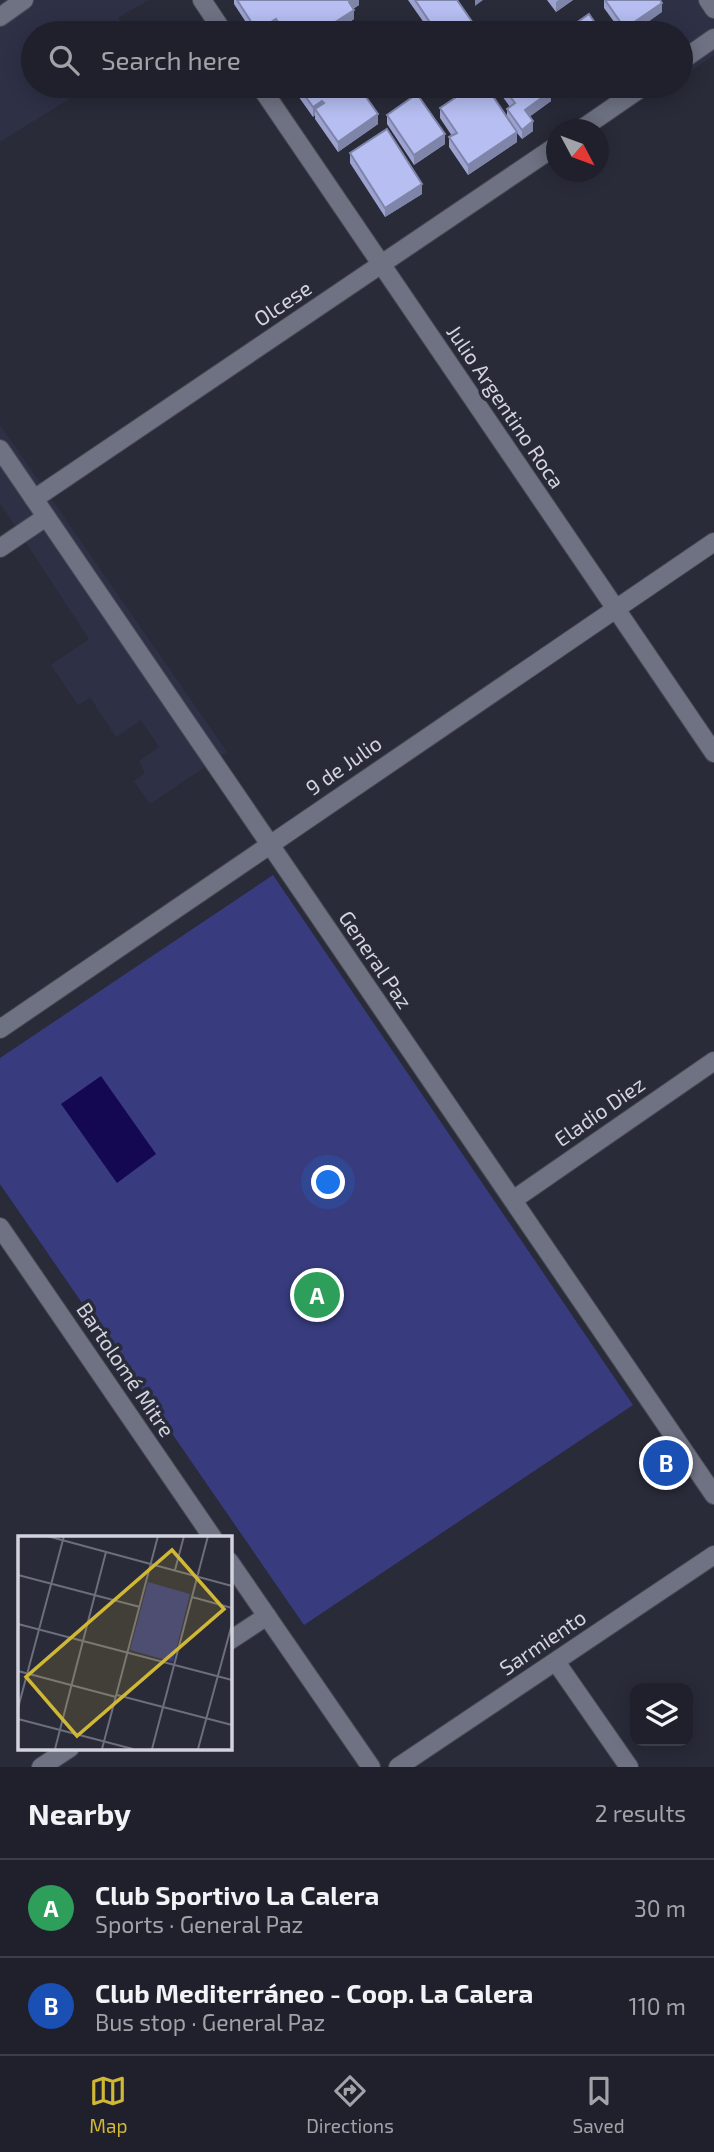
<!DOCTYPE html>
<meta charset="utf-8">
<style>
:root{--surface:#1f202b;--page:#272833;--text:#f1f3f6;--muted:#a1a3a9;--line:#3c3e47;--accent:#d0b736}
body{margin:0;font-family:"Exo 2",sans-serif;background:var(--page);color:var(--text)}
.controls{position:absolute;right:21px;bottom:21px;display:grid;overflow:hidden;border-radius:14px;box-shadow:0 4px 18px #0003}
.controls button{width:63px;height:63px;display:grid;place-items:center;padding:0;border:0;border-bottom:2px solid var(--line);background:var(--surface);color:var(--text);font:35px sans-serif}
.compass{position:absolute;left:546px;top:119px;width:63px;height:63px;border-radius:50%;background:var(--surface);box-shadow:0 4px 18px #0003;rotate:131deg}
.you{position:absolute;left:329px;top:1183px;width:24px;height:24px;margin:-18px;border:5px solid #fff;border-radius:50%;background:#1a73e8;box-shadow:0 0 0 10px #1a73e833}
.badge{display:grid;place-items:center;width:46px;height:46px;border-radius:50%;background:var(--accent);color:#fff;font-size:23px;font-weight:700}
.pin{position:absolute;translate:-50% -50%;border:4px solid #fff;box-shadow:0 2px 7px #0006}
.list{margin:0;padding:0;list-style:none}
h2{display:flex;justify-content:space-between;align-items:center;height:91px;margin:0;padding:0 28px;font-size:30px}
h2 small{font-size:23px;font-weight:400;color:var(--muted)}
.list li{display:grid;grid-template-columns:46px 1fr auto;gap:21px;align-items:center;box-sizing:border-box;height:98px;padding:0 28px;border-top:2px solid var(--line)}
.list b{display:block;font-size:26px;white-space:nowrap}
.list p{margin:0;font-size:23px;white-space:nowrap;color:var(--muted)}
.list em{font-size:23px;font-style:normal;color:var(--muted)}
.icon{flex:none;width:38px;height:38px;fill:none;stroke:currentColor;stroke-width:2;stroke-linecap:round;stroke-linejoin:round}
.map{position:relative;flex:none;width:714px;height:1767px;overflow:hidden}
.search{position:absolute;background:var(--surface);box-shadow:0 4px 18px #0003;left:21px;right:21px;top:21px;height:77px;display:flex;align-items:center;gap:18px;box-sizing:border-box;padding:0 24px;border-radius:38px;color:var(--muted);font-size:26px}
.sheet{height:287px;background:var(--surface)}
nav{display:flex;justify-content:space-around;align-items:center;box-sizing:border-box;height:98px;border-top:2px solid var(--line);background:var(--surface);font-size:19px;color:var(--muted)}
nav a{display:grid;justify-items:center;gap:4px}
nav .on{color:var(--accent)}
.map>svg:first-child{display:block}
</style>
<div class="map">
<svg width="714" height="1767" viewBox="0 0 714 1767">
<rect width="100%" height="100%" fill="#292b39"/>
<g fill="#2e3146">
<polygon points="0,0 148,0 118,18 128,33 33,33 33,86 90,86 0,142"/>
<polygon points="657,0 714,0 714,55 681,78 681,33 633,33"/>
<polygon points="0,425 227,752 150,804 134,781 145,773 139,761 159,747 141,720 116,737 90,697 78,705 51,665 89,639 0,503"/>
</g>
<polygon fill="#383c7e" points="273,875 633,1405 304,1625 0,1184 0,1058"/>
<polygon fill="#150853" points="101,1076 156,1154 117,1183 61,1104"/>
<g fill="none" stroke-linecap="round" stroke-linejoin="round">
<g stroke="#484955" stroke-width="20">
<g id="street">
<polyline points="202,0 224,33"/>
<polyline points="708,0 714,9"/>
<polyline points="681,61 714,38"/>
<polyline points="260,86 714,753"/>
<polyline points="580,130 644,86"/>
<polyline points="34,499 556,146"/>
<polyline points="0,548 46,517"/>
<polyline points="0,1029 714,542"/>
<polyline points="513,1200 714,1061"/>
<polyline points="0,1227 213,1538"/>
<polyline points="229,1561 371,1767"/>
<polyline points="229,1641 267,1616"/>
<polyline points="556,1662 629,1767"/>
<polyline points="41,1767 70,1748"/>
<polyline points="398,1767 714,1555"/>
</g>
</g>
<g stroke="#484955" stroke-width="20">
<g id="secondary">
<polyline points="0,17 24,0"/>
<polyline points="0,449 714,1495"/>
</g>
</g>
<use href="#street" stroke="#6f7283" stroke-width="18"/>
<use href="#secondary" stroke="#6f7283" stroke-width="18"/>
</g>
<g fill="#9da3d0">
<polygon points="234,0 359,0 359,5 353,9 354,19 332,33 279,33 276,29 269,33 253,33 234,4"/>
<polygon points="408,0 457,0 473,23 429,30"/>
<polygon points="547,0 573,0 556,12"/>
<polygon points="604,0 660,0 662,12 617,26 604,8"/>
<polygon points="291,86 375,86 363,94 378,124 338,152 315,119 315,115 313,117"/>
<polygon points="456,86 486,86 507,117 507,109 510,107 495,86 547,86 551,101 529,117 533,131 522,139 517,133 517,142 468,175 449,147 449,137 452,136 440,118 440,108 462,94"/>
<polygon points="387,115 445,144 414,165 387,124"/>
<polygon points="350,153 422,194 385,217 350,163"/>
</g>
<g fill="#7f85a9">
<polygon points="351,0 359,0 359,5 349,11 349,2"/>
<polygon points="475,0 483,0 475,6"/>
<polygon points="559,0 573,0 556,12 556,2"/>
<polygon points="662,3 662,12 633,33 630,25"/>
<polygon points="354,10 354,19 332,33 318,33"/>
<polygon points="276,19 276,29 269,33 257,33 257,31"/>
<polygon points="361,86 375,86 359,97 359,87"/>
<polygon points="551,91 551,101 525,120 525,110"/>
<polygon points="322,101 322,110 315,109 315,115 313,117 313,107"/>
<polygon points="378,114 378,124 338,152 338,142"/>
<polygon points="533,121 533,131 522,139 522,130"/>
<polygon points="517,132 517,142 468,175 468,165"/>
<polygon points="445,134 445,144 414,165 414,155"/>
<polygon points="422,184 422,194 385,217 385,208"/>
</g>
<g fill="#b6bef2" stroke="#7f85a9" stroke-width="2">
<polygon points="237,0 351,0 349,2 354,10 318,33 285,33 276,19 257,31"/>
<polygon points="415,0 457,0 473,23 469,25 475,33 424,33 433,27"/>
<polygon points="605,0 660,0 662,3 630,25 636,33 606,33 621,23"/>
<polygon points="589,14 602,33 562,33"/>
<polygon points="351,24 357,33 338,33"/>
<polygon points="367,27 372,33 358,33"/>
<polygon points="298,86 361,86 359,87 378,114 338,142 315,109 324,103 322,101 313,107"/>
<polygon points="473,86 486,86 517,132 468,165 449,137 457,133 440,108"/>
<polygon points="502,86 547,86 551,91 525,110 533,121 522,130 507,109 515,103"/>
<polygon points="417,94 445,134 414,155 387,115"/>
<polygon points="387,129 422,184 385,208 350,153"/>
</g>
<g text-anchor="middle" stroke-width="7" stroke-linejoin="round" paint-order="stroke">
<g font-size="21" fill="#d2d3dd" stroke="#292b39">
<text transform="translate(283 304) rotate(-34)" y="7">Olcese</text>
<text transform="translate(505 407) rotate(56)" y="7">Julio Argentino Roca</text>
<text transform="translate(344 766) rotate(-35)" y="7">9 de Julio</text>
<text transform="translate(375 960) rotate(56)" y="7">General Paz</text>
<text transform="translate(600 1112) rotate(-35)" y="7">Eladio Diez</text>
<text transform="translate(125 1370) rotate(56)" y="7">Bartolomé Mitre</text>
<text transform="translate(543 1643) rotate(-34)" y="7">Sarmiento</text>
</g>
</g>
<g transform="translate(18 1536)">
<rect width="214" height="214" fill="#292b39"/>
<path d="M130 46 172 58 155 126 112 114Z" fill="#383c7e"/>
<path fill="none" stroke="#6d6e7b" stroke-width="2" d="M29 0 214 50M157 34 166 0M0 39 122 71M174 61 214 72M0 88 214 144M0 135 98 161M99 159 214 189M0 172 46 0M0 183 115 213M37 213 88 16M84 213 140 0M134 213 190 0M180 213 214 88"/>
<path fill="#d0b736" fill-opacity="0.15" stroke="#d0b736" stroke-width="3.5" d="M154 14 206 73 59 200 8 141Z"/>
<rect width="214" height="214" fill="none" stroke="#d2d3dd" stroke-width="3.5"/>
</g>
</svg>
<div class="controls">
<button><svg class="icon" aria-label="layers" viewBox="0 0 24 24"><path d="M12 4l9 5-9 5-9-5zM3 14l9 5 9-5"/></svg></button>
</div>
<svg class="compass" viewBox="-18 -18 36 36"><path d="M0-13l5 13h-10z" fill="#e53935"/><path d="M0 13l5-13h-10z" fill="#a1a3a9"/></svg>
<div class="you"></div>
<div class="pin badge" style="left:317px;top:1295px;background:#2e9e5b">A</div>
<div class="pin badge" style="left:666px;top:1463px;background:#1a4fb4">B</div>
<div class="search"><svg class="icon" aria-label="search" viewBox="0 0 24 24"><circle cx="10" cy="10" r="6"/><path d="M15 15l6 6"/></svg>Search here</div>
</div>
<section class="sheet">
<h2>Nearby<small>2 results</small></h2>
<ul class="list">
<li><span class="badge" style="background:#2e9e5b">A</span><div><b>Club Sportivo La Calera</b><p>Sports · General Paz</p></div><em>30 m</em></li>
<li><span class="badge" style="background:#1a4fb4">B</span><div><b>Club Mediterráneo - Coop. La Calera</b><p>Bus stop · General Paz</p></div><em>110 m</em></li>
</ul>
</section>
<nav>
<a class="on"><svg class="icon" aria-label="map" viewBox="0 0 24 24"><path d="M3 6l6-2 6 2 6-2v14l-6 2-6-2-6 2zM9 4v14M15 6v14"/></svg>Map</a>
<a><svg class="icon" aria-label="directions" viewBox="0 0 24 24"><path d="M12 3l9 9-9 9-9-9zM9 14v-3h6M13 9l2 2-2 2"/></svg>Directions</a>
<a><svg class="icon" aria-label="saved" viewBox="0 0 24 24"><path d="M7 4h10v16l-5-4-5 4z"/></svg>Saved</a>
</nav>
